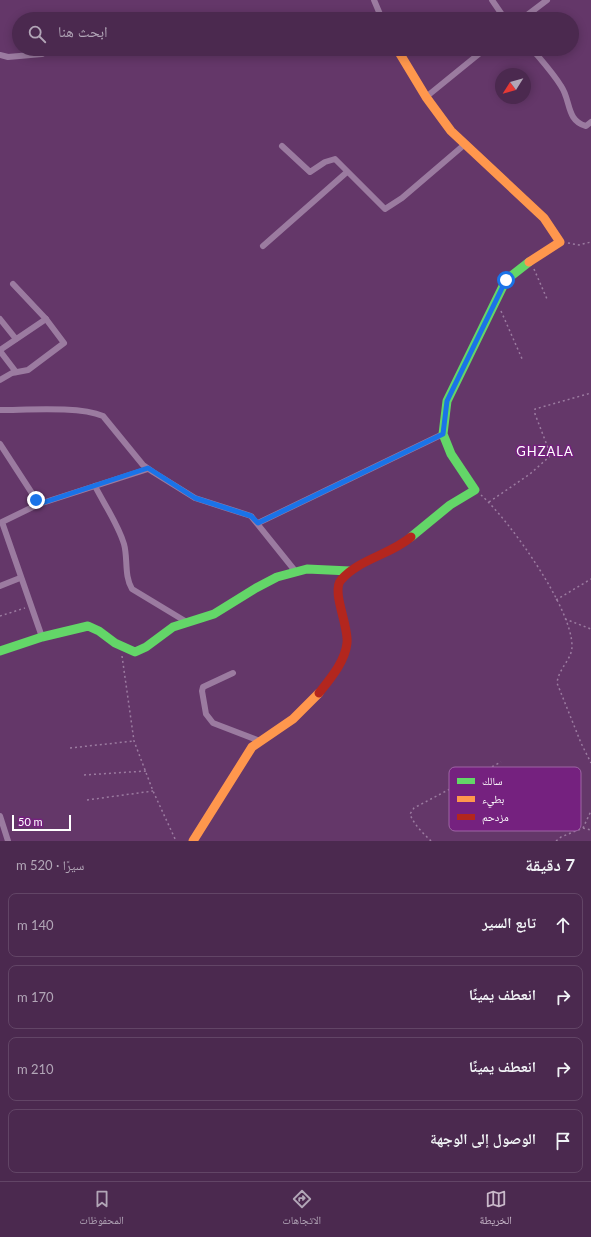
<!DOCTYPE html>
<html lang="ar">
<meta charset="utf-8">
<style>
:root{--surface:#4b294f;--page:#523156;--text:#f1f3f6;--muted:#b2a6b7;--line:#624566;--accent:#c9b9ca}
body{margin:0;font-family:Lato,"Noto Naskh Arabic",sans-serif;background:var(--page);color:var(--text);direction:rtl}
.compass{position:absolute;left:495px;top:68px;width:36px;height:36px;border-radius:50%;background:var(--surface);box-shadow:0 2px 10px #0003;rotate:233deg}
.scale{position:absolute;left:12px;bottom:10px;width:59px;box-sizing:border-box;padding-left:4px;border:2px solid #fff;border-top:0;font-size:11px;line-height:14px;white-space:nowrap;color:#fff;-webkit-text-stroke:3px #75217f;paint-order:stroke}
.stop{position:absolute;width:12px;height:12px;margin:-9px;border:3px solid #1a73e8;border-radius:50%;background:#fff}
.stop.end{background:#1a73e8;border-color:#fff;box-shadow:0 1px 4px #0008}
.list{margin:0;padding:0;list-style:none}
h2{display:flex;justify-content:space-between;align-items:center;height:52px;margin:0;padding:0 16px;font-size:17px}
h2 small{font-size:13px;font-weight:400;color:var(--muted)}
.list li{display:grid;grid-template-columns:26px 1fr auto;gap:12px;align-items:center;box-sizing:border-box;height:64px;margin:0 8px 8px;padding:0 8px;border:1px solid var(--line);border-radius:8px}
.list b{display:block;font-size:15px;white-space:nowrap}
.list em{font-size:13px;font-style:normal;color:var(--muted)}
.icon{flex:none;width:22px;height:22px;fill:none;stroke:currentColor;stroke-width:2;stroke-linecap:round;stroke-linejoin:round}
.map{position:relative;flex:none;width:591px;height:841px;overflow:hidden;direction:ltr}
.search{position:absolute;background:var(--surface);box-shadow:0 2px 10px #0003;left:12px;right:12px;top:12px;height:44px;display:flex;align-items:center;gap:10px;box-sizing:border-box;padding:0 14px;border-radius:22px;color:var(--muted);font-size:15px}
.sheet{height:340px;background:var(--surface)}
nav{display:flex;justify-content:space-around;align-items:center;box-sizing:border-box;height:56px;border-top:1px solid var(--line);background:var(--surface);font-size:11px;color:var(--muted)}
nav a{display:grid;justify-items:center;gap:2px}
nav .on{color:var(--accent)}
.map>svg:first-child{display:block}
</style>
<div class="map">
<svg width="591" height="841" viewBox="0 0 591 841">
<rect width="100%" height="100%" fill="#643769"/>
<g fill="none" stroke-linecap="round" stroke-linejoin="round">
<g stroke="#9b7ba0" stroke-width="1.5" stroke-dasharray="2 3" stroke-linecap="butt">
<polyline points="568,243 579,245 591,242"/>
<polyline points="534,269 547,299"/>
<polyline points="501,311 523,361"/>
<path d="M481 495C510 521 572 608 572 646 572 660 559 667 557 683L581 743 591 763"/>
<polyline points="489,502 530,474 549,457 550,453 535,414 535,409 591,393"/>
<polyline points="556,600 591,579"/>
<polyline points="0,616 25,608"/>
<polyline points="565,619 591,629"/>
<polyline points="122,656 134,741 153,791 176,841"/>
<polyline points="70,748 134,741"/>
<polyline points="84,775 146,771"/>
<polyline points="87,800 153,791"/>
<polyline points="583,828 591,830"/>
<path d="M431 841C423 833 414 825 410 814L414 808 501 762"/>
<polyline points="556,841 561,837 583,828 591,811"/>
</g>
<g stroke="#9b7ba0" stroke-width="6">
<polyline points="374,0 382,19"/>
<polyline points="492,0 505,19"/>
<polyline points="522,19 547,0"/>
<path d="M532 49C542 61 553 73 561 86 571 100 566 121 586 126L591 122"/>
<polyline points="0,55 8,57 42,54"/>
<polyline points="426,97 485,49"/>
<polyline points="282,146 310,172 325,162 335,159 385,209 402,198 464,145"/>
<polyline points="263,246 347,172"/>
<polyline points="0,319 16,339"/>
<polyline points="0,350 46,319"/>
<polyline points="0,351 16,372"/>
<polyline points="0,380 12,373 28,370 64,343 46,319 13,284"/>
<path d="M0 410C27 410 79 406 103 416L143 465 153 472 195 498 251 516 296 572"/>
<polyline points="0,444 39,504 2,522 42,637"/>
<path d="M95 486C104 504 118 524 124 544 128 558 124 576 132 589L185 621"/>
<polyline points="39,504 148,469"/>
<polyline points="258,523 443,434"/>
<polyline points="0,586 20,578"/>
<polyline points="233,673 203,687 202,691 206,714 213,723 260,741"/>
<polyline points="0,816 8,841"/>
</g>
<g stroke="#63d668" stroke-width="9">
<polyline points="411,537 450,505 475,490 451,454 443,434 447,401 506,280 529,262"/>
<polyline points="0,651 42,637 88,626 99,631 115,643 135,652 146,647 173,627 214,614 256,588 277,577 307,569 350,571"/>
</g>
<g stroke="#ff974d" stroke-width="9">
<polyline points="397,49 426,97 451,131 544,218 560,242 529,262"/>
<polyline points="193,841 252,747 293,719 319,693"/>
</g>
<path stroke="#b3261e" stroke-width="9" d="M319 693C330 679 345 662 347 643 349 626 331 591 341 580 359 559 390 555 411 537"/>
</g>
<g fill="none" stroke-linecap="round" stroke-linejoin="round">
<polyline stroke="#1a73e8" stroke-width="5" points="36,500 39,504 148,468 195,498 251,516 258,523 443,434 447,401 506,280"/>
</g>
<g text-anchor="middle" stroke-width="3" stroke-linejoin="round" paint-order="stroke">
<g font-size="13" letter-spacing="1" fill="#fff" stroke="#75217f">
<text x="545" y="456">GHZALA</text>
</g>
</g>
<rect x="449" y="767" width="132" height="64" rx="6" fill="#75217f" stroke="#9e64a5" stroke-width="1"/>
<rect x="457" y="778" width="18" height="6" fill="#63d668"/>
<rect x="457" y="796" width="18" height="6" fill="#ff974d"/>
<rect x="457" y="814" width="18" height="6" fill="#b3261e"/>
<g font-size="11" fill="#fff">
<text x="482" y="785">سالك</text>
<text x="482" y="803">بطيء</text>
<text x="482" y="821">مزدحم</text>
</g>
</svg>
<svg class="compass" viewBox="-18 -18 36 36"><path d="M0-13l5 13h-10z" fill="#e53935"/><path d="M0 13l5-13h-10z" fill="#b2a6b7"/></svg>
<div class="scale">50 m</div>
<div class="stop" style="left:506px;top:280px"></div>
<div class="stop end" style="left:36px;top:500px"></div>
<div class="search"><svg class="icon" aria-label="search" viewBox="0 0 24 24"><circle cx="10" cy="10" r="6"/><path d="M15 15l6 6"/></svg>ابحث هنا</div>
</div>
<section class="sheet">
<h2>7 دقيقة<small>سيرًا · 520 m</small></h2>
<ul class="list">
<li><svg class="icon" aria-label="ahead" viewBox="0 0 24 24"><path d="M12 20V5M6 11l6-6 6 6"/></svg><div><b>تابع السير</b></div><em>140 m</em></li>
<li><svg class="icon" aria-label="right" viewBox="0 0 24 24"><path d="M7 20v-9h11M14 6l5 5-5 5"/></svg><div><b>انعطف يمينًا</b></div><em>170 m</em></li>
<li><svg class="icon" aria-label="right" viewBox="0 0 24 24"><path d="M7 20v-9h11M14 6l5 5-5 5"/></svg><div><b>انعطف يمينًا</b></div><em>210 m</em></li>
<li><svg class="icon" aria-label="arrive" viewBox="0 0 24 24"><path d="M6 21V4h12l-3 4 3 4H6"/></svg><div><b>الوصول إلى الوجهة</b></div></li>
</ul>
</section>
<nav>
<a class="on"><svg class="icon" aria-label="map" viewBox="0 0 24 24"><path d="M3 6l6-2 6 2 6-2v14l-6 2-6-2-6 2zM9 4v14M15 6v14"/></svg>الخريطة</a>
<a><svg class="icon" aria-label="directions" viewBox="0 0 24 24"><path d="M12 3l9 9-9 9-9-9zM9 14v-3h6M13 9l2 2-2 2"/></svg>الاتجاهات</a>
<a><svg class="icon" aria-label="saved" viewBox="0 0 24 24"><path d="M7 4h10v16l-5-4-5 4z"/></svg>المحفوظات</a>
</nav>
